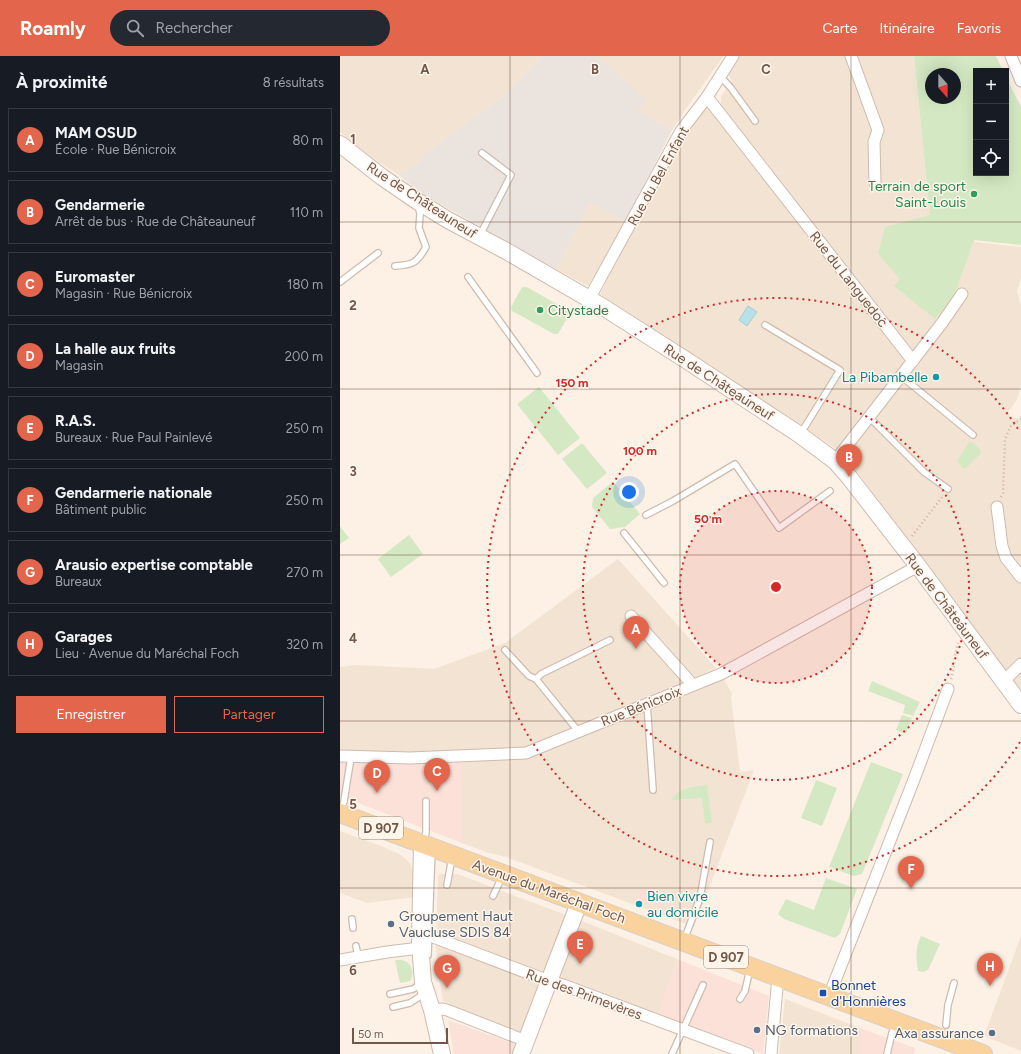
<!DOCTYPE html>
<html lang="fr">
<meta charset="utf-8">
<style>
:root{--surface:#171b24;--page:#242831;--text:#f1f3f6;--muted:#9ea1a6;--line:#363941;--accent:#e3664c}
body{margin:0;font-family:Figtree,sans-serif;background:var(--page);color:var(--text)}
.controls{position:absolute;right:12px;top:12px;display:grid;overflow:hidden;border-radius:0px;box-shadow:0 4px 16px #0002}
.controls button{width:36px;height:36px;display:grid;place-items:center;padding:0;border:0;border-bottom:1px solid var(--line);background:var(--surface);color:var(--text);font:20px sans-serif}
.compass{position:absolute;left:585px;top:12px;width:36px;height:36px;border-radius:50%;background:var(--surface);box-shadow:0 4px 16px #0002;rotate:159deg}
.scale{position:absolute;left:12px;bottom:10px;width:96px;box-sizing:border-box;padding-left:4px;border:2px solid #73574a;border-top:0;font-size:11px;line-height:14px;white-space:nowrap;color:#73574a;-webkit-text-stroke:3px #fff5ea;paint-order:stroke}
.you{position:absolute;left:289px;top:436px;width:14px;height:14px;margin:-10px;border:3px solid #fff;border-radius:50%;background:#1a73e8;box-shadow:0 0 0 6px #1a73e833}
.badge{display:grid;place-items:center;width:26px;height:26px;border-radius:50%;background:var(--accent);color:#fff;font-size:13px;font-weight:700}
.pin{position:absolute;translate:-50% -33px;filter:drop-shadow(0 1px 2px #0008)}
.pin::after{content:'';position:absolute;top:21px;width:14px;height:12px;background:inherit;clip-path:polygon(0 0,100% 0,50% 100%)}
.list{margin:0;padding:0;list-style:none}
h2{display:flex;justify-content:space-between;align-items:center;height:52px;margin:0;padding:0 16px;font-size:17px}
h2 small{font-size:13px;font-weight:400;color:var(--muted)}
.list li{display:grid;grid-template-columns:26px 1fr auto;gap:12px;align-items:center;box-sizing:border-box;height:64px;margin:0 8px 8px;padding:0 8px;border:1px solid var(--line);border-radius:0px}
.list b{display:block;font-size:15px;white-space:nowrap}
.list p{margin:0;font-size:13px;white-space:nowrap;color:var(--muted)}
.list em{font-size:13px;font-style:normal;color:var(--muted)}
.actions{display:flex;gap:8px;padding:12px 16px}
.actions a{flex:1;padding:9px 0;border:1px solid var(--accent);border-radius:0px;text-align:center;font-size:14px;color:var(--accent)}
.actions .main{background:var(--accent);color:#fff}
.icon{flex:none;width:22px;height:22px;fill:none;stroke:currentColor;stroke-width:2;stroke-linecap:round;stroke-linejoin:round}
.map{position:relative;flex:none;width:681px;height:998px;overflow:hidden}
header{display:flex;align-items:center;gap:24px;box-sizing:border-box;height:56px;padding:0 20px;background:var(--accent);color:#fff}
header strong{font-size:19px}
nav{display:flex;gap:22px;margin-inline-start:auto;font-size:14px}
.search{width:280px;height:36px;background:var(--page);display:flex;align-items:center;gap:10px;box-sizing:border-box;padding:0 14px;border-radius:22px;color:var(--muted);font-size:15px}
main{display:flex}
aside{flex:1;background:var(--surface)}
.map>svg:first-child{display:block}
</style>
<header>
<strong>Roamly</strong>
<div class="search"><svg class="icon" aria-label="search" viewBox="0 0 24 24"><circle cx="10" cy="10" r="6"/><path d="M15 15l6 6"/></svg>Rechercher</div>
<nav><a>Carte</a><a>Itinéraire</a><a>Favoris</a></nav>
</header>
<main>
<aside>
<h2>À proximité<small>8 résultats</small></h2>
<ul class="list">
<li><span class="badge">A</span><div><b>MAM OSUD</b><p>École · Rue Bénicroix</p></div><em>80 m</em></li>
<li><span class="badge">B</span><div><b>Gendarmerie</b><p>Arrêt de bus · Rue de Châteauneuf</p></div><em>110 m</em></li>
<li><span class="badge">C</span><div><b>Euromaster</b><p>Magasin · Rue Bénicroix</p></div><em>180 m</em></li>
<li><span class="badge">D</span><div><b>La halle aux fruits</b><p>Magasin</p></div><em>200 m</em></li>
<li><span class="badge">E</span><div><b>R.A.S.</b><p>Bureaux · Rue Paul Painlevé</p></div><em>250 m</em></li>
<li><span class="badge">F</span><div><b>Gendarmerie nationale</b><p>Bâtiment public</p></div><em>250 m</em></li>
<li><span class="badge">G</span><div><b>Arausio expertise comptable</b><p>Bureaux</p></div><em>270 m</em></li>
<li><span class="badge">H</span><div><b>Garages</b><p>Lieu · Avenue du Maréchal Foch</p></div><em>320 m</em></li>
</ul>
<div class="actions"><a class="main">Enregistrer</a><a>Partager</a></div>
</aside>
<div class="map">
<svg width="681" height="998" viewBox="0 0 681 998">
<rect width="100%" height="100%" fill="#fcf1e4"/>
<g fill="#f3e3d2">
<polygon points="0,0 203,0 163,40 82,100 80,106 59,119 30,100 0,76"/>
<polygon points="258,0 383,0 383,1 352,44 332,74 295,54 306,45"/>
<polygon points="399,0 574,0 590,159 635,186 681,191 681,222 677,235 681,249 681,328 677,343 672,351 667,357 673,362 681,362 681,637 608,535 588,510 509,405 499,395 460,368 260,238 286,187 309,148 340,87 364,48 381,51 381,40 392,25 388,18"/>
<polygon points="250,147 286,166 248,230 216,213"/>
<polygon points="278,503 376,612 313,640 312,653 356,635 383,621 392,638 391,641 400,716 414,714 354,871 166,801 146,796 122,787 122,696 0,696 0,611 16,609 94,613 165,587"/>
<polygon points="0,775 41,790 61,799 70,807 73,815 74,841 27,847 0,837"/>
<polygon points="101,818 117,818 242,865 337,903 318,959 205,916 181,977 103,945 99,922 96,891 98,820"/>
<polygon points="681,880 681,995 644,980"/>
<polygon points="445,943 520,972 520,998 439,998"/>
</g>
<g fill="#fce1d8">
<polygon points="122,703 122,787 0,740 0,704"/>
<polygon points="337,903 429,940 423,998 318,959"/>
<polygon points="108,964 175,988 172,998 114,998"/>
<polygon points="520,972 575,992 574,998 520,998"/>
</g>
<polygon fill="#ebe4de" points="203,0 258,0 307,45 296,54 332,74 286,166 250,147 216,213 79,136 59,119 80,106 82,100 163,40"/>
<g fill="#d4e9c3" fill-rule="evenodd">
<path d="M574 0H656L663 15H636V117H666V21L681 51V189L634 184 614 240 595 263 554 230 560 223 538 198 545 171 590 159ZM591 18H615V42H591Z"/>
<polygon points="182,231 187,231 227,254 229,259 218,278 214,278 172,255 171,251"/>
<polygon points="199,331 240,382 218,399 177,348"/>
<polygon points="630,385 640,393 641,397 626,412 624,413 617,405"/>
<polygon points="242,387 267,417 247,433 222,403"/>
<polygon points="270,428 275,428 300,458 285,471 270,473 252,451 253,442"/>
<polygon points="0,470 9,482 0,488"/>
<polygon points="69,479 83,498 51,521 38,503"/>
<polygon points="532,625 580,646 573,660 563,657 565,649 528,635"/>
<polygon points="562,659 572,662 566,678 556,674"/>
<polygon points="531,706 563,718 522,818 514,820 489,811"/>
<polygon points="476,724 497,732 482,770 461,762"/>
<path d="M367 729 372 767 365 768 362 742 332 744C337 731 356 731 367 729Z"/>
<polygon points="486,822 517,833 500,878 495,882 444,863 438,858 446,843 474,854"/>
<path d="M581 880 600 888 588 914 583 916 578 915C576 901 575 893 581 880Z"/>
<path d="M55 904C59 904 64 903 68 907 73 911 74 921 70 925L60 927Z"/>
</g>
<polygon fill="#b9e1e5" stroke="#9fd0d6" points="408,250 417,256 407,270 399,264"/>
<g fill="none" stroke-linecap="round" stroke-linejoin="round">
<g stroke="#cfbbae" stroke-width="8">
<g id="lane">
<polyline points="380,20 391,32 415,65"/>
<polyline points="140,179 171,119 142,97"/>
<path d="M55 210C73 209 77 207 86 191L79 172 80 158 78 149"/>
<polyline points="128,221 197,317"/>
<polyline points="0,226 38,197"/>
<polyline points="425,269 500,314 461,377"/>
<polyline points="561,320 633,379"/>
<polyline points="529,361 584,416 608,433"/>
<polyline points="306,459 333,445 395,408 439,472 490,435"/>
<polyline points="284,477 324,527"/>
<polyline points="165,594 189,620 196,623 238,675"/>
<polyline points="196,623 201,618 270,584"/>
<polyline points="307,648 313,734"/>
<polyline points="2,755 4,745 11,701"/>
<polyline points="83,786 86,777 86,745"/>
<polyline points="107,829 112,802"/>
<polyline points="153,840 162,821"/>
<polyline points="12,863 13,872"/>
<polyline points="344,884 360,842 370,786"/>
<polyline points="16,890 18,901"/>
<polyline points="88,899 92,794"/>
<polyline points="50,938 73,933 81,928"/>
<polyline points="400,943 405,935 410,913"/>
<polyline points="53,951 70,947 85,937"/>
<polyline points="606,969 608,949 614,927"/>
<polyline points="332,998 363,929"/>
<polyline points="547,998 552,977 556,967"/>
</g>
</g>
<g stroke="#cfbbae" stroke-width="13">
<g id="street">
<polyline points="511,0 538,74 534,86 535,127"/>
<polyline points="671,0 681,25"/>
<polyline points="367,41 573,305"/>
<polyline points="249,243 341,75 367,41 393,0"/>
<polyline points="495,405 602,267 622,238"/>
<polyline points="657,451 662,490 666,502 681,521"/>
<polyline points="291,560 353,629"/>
<polyline points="663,626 681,608"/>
<polyline points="0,700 70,702 186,697 381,618 578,510"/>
<polyline points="80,876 201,922 226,930 408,998"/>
<polyline points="0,904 47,896 80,892"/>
<polyline points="489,940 573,726 608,633"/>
<polyline points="92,954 103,953 107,954 186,985"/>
<polyline points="431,998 438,921"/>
</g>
</g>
<g stroke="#d2baab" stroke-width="18">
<g id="secondary">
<polyline points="0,88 42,121 77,145 108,164 168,196 263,251 346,304 460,379 495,405 509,421 578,510 681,649"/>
<polyline points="82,788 80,887 82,914 83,926 92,954 102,998"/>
<polyline points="181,998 239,847"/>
</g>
</g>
<g stroke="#d8d0cc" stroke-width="20">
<polyline id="primary" points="0,757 643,998"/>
</g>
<g stroke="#d5b19f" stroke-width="2.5" stroke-dasharray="1 3" stroke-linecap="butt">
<polyline points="661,441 663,437 665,383 671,370 681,363"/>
<polyline points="572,480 603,440"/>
<path d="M611 623C615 611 614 599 618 587"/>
</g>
<use href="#lane" stroke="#fff" stroke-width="5.5"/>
<use href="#street" stroke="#fff" stroke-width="11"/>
<use href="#secondary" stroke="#fff" stroke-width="16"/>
<use href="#primary" stroke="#f9d29e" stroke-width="18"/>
</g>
<path fill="none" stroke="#73574a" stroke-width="1" stroke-opacity="0.55" d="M170 0V998M340 0V998M511 0V998M0 166H681M0 333H681M0 499H681M0 665H681M0 832H681"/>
<circle cx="436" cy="531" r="96" fill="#d62828" fill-opacity=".12"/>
<g fill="none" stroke="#d62828" stroke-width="2" stroke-dasharray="2 4">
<circle cx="436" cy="531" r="96"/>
<circle cx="436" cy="531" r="193"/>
<path d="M680 686A289 289 0 1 1 680 376"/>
</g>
<g fill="#2e9e5b" stroke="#fff5ea" stroke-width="1.5">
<circle cx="634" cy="138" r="4"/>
<circle cx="200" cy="254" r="4"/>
</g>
<g fill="#0f9aa8" stroke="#fff5ea" stroke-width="1.5">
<circle cx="596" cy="321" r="4"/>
<circle cx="299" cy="848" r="4"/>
</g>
<g fill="#5c6f8a" stroke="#fff5ea" stroke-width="1.5">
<circle cx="51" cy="868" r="4"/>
<circle cx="417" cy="974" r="4"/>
<circle cx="652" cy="977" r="4"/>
</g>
<rect fill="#1a4fb4" stroke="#fff5ea" stroke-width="1.5" x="479" y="933" width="8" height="8" rx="2"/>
<g text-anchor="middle" stroke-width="3" stroke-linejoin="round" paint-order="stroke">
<g fill="#fff5ea" stroke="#9d867a" stroke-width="1">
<rect x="19" y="761" width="44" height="22" rx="3"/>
<rect x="364" y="890" width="44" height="22" rx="3"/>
</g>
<g font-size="13" font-weight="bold" fill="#73574a">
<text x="41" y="777">D 907</text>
<text x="386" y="906">D 907</text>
</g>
<g font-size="14" fill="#73574a" stroke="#fff5ea">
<text transform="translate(318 120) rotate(-61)" y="5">Rue du Bel Enfant</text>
<text transform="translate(82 144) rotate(33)" y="5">Rue de Châteauneuf</text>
<text transform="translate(509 223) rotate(52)" y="5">Rue du Languedoc</text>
<text transform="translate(379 326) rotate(33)" y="5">Rue de Châteauneuf</text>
<text transform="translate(607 550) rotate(53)" y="5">Rue de Châteauneuf</text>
<text transform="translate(301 650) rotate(-22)" y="5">Rue Bénicroix</text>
<text transform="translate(209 835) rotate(20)" y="5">Avenue du Maréchal Foch</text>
<text transform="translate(244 938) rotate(20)" y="5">Rue des Primevères</text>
</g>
<g font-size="14" fill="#27864d" stroke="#fff5ea" text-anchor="end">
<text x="626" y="135">Terrain de sport<tspan x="626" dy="16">Saint-Louis</tspan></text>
<text x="208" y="259" text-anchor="start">Citystade</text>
</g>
<g font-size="14" fill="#0d838f" stroke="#fff5ea" text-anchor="end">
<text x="588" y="326">La Pibambelle</text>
<text x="307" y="845" text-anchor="start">Bien vivre<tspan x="307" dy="16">au domicile</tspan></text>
</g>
<g font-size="14" fill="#4e5e75" stroke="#fff5ea" text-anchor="start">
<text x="59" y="865">Groupement Haut<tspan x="59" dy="16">Vaucluse SDIS 84</tspan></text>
<text x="425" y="979">NG formations</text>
<text x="644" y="982" text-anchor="end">Axa assurance</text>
</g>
<g font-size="14" fill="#164399" stroke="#fff5ea" text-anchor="start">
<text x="491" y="934">Bonnet<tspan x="491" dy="16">d'Honnières</tspan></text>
</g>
</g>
<g font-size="13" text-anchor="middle" font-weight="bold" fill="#73574a" stroke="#fff5ea" stroke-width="3" stroke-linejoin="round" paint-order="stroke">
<text x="85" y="18">A</text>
<text x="255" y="18">B</text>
<text x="426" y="18">C</text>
<text x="13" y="88">1</text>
<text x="13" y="254">2</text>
<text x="13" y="420">3</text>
<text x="13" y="587">4</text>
<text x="13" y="753">5</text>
<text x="13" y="919">6</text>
</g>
<circle cx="436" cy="531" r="6" fill="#d62828" stroke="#fff5ea" stroke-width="2"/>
<g font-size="12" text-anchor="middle" font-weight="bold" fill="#d62828" stroke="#fff5ea" stroke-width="3" stroke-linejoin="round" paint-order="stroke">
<text x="232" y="331">150 m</text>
<text x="300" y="399">100 m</text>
<text x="368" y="467">50 m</text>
</g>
</svg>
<div class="controls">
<button>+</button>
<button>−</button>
<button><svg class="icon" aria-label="locate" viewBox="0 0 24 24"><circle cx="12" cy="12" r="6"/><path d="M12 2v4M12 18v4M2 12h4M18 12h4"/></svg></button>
</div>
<svg class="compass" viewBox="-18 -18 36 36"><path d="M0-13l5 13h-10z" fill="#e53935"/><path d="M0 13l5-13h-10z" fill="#9ea1a6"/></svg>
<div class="scale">50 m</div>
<div class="you"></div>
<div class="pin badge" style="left:296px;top:593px">A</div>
<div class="pin badge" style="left:509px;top:421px">B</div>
<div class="pin badge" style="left:97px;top:735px">C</div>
<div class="pin badge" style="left:37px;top:737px">D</div>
<div class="pin badge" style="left:240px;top:908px">E</div>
<div class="pin badge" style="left:571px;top:833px">F</div>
<div class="pin badge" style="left:107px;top:932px">G</div>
<div class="pin badge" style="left:650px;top:930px">H</div>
</div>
</main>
